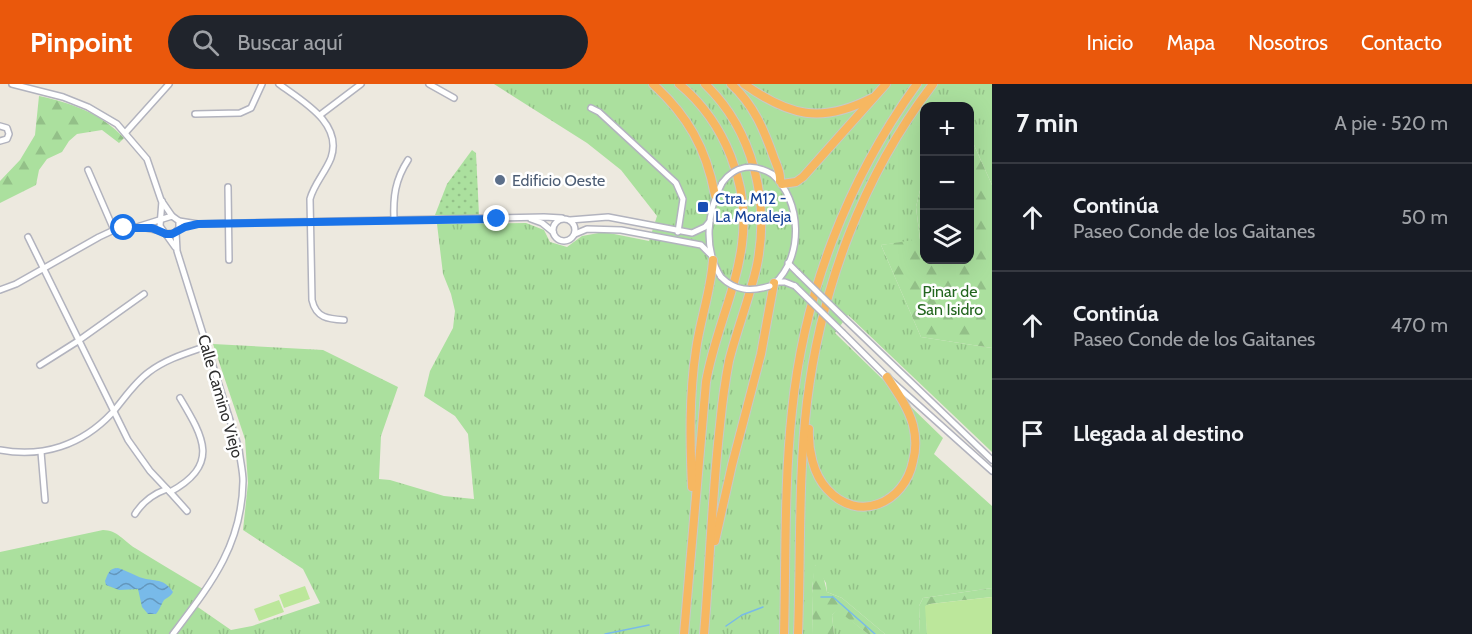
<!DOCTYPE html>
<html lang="es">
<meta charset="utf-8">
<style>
:root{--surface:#171b24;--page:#20242c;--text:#f1f3f6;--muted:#9ea1a6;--line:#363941;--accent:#ea580c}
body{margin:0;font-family:Cabin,sans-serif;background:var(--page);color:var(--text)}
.controls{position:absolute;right:18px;top:18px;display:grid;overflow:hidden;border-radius:12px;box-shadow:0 6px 24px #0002}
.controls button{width:54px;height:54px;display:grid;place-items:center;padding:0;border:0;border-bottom:2px solid var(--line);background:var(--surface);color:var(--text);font:30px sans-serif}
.stop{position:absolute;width:18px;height:18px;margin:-14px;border:4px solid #1a73e8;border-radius:50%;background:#fff}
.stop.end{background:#1a73e8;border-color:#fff;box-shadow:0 2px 6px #0008}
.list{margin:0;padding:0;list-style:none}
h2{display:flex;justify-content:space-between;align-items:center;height:78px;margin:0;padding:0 24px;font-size:26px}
h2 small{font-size:20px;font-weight:400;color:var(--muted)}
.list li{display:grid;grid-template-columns:39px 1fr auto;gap:18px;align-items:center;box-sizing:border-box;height:108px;padding:0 24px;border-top:2px solid var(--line)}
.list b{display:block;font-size:22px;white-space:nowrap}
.list p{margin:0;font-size:20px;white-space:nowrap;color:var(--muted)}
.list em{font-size:20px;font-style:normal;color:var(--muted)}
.icon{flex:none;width:33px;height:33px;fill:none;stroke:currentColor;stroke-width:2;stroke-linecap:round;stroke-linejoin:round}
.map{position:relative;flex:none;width:992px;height:550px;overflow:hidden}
header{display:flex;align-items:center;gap:36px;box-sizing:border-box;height:84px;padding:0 30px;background:var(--accent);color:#fff}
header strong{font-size:28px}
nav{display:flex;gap:33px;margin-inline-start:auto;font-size:21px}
.search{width:420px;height:54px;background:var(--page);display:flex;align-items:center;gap:15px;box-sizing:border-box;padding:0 21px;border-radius:33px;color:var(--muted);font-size:22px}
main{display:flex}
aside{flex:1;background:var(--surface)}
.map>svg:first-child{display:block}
</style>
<header>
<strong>Pinpoint</strong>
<div class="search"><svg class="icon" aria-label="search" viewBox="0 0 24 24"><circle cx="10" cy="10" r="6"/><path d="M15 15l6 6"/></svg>Buscar aquí</div>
<nav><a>Inicio</a><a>Mapa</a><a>Nosotros</a><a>Contacto</a></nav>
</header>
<main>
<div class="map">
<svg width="992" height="550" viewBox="0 0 992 550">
<defs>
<pattern id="grass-tufts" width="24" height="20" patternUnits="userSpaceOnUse" patternTransform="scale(1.5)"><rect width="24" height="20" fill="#abe09e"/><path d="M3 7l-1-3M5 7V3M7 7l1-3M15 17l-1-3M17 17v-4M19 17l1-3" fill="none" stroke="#93c088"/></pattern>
<pattern id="forest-firs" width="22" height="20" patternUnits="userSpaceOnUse" patternTransform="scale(1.5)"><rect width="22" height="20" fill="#abe09e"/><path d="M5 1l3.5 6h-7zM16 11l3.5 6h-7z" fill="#93c088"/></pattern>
<pattern id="park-dots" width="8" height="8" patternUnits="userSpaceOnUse" patternTransform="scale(1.5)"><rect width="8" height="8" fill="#abe09e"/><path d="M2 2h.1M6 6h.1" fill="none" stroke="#93c088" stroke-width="1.8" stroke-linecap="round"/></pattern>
<pattern id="water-waves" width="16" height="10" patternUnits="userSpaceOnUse" patternTransform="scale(1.5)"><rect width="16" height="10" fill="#78bae9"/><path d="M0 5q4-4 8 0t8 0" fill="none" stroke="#6397bd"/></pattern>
</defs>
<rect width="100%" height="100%" fill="#ede9df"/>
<g fill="url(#grass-tufts)">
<path d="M494 0H992V101L970 52V22H924V89L916 123 920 156 881 161 921 253 992 264V368L848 231 835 249 943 354 934 370 992 422V504L923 514 919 522 920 550H885L842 514 827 508 826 499 815 481 812 505 813 550H0V468L103 446C117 446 124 457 135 464 157 478 180 491 203 505L192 519 231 546 252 542 320 519 303 485 243 446 248 399 245 355 213 260 323 266 398 303 381 352 379 395 390 396 444 412 474 415 468 350 455 332 424 312 430 287 453 244 455 227 451 210 443 190 437 140 526 139 544 146 550 158 567 163 582 152 604 148 649 157 657 132 621 86 587 59Z"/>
<polygon points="837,525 868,550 834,550 832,531"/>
</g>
<g fill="url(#forest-firs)">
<path d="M39 12C71 19 101 29 124 54L119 59 102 46 77 50 69 57 62 68 47 75 39 86 36 101 0 119V97L20 76 35 51Z"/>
<polygon points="970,52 992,101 992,264 921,253 881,161 920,155 916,123 924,89 924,176 970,176"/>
<polygon points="814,481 821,483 827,508 842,514 885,550 868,550 837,526 832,531 834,550 813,550 812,510"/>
<polygon points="992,504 992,513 930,520 926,522 927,550 920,550 919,522 923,514"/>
</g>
<polygon fill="url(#park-dots)" points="472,66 476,69 479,131 435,131 447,100"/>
<g fill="#bce79b">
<polygon points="305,502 310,515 284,524 279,511"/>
<polygon points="992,513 992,550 927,550 925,522 930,520"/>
<polygon points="279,516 284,528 259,537 254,525"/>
</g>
<path fill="url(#water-waves)" d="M118 484C125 486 130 489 137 492 152 499 163 492 173 508 170 513 168 513 164 516 161 521 160 525 156 530H148L142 523 138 505 119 506 106 501 105 497C108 490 109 484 118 484Z"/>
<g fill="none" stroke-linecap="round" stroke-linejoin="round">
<g stroke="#78bae9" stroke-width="1.5">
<polyline points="821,513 833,513 875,550"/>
<polyline points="726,542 742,531 763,523"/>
<polyline points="605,550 649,541"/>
</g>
<g stroke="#b2b3be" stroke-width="8">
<g id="minor">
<polyline points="12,0 63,13 88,23 117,40 147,75 161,116 172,132"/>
<path d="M279 0C302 17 343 39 331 74 325 89 314 100 310 115L312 216C316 234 328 235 344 236"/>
<polyline points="429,0 454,14"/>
<polyline points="591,24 599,28 676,99 683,115 678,148"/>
<polyline points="195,30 240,29 251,24 262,0"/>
<polyline points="320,31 361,0"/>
<polyline points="0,42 7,44 9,50 7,55 0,57"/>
<polyline points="126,48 169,0"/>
<polyline points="88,86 114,146"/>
<path d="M772 90C802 116 804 173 774 200"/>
<polyline points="228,103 229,176"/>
<polyline points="162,117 160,142 175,163"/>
<circle cx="564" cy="146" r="11"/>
<polyline points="531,135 542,139 553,148"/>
<path d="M394 136C393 113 395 96 408 76"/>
<polyline points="570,136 608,133 692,149 705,143 710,137"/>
<polyline points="179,137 198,140 544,133 562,134"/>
<polyline points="141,143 162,147"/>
<polyline points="575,150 587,145 621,146 701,161 711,171"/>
<polyline points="28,153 128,356 150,387 167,405"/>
<polyline points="788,179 799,190"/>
<path d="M721 193C703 165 707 127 722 99"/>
<polyline points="775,198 785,198 795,202"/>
<polyline points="0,206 16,200 99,153 114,146 137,143 172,132 179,137 179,144 175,149 166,150"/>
<polyline points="846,236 992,376"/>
<polyline points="843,249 887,293 992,387"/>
<polyline points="40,281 78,257 144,210"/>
<path d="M0 366C43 374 82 361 112 329 124 315 134 299 149 288 166 275 187 269 207 262"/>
<polyline points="41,368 45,416"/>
<polyline points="170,408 187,427"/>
<path d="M135 430C143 417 153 410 167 405L170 408C220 381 204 354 180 314"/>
<path d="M173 550C210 501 242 462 243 397 243 387 240 376 239 365L177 167 176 148"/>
</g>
</g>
<g stroke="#c8c8c8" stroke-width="10">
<g id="highway">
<path d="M653 0C688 32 706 64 715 111"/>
<path d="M679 0C725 38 750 101 742 160 736 207 714 251 706 298L684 550"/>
<path d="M731 0C754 21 764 46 774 74 777 82 781 89 780 97"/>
<path d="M744 0C789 32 821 40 872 14"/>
<polyline points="782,100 796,98 803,93 886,0"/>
<path d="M809 345C808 365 813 390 827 405 858 440 905 419 913 377 916 366 916 353 913 341 908 323 897 308 887 293"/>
<path d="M692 403C690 358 689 312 696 266 700 236 711 207 713 176"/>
<polyline points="715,457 732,381 761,270 774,199"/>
<path d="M704 550C710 480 712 410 720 341 722 320 725 298 729 277 737 245 750 213 757 181 770 117 753 46 705 0"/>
<path d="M784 550C786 476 784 401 792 327 804 209 847 97 917 0"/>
<path d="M798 550C801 473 798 394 807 318 821 204 863 91 933 0"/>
</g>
</g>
<use href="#minor" stroke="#fff" stroke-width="5"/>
<use href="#highway" stroke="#f6b761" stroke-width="8"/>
<g stroke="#b2b3be" stroke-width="8" stroke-linecap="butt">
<g id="minor-bridge">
<path d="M722 99C735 81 753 79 772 90"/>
<polyline points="799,190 846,236"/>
<path d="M721 193C735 207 751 208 770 202"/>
<polyline points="795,202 843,249"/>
</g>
</g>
<use href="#minor-bridge" stroke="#fff" stroke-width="5"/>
</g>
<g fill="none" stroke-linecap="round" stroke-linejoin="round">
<polyline stroke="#1a73e8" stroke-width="8" points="124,144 152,144 166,150 172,150 185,143 198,140 497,135"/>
</g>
<circle fill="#5c6f8a" stroke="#fff" stroke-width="2" cx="500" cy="96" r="6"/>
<rect fill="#1a4fb4" stroke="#fff" stroke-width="2" x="697" y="117" width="12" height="12" rx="3"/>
<g text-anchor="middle" stroke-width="5" stroke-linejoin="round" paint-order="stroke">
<g font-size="16" fill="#4e5e75" stroke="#fff" text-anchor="start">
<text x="512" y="102">Edificio Oeste</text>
</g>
<g font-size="16" fill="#164399" stroke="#fff" text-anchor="start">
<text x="715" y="120">Ctra. M12 -<tspan x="715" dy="18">La Moraleja</tspan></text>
</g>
<g font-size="16" fill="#23661f" stroke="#fff">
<text x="950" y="213">Pinar de<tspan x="950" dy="18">San Isidro</tspan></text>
</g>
<g font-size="16" fill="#2c2c2c" stroke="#fff">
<text transform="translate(221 312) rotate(74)" y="6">Calle Camino Viejo</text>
</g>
</g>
</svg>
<div class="controls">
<button>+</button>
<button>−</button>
<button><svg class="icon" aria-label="layers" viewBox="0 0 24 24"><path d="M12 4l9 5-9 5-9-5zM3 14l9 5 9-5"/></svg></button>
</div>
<div class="stop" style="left:124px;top:144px"></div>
<div class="stop end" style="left:497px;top:135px"></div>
</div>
<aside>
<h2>7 min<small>A pie · 520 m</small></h2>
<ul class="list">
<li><svg class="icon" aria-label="ahead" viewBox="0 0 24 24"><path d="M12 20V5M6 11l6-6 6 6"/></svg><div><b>Continúa</b><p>Paseo Conde de los Gaitanes</p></div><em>50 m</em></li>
<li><svg class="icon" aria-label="ahead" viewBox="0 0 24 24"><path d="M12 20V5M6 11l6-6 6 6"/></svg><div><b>Continúa</b><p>Paseo Conde de los Gaitanes</p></div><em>470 m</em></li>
<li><svg class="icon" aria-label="arrive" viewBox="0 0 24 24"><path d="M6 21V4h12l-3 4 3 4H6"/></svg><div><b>Llegada al destino</b></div></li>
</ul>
</aside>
</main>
